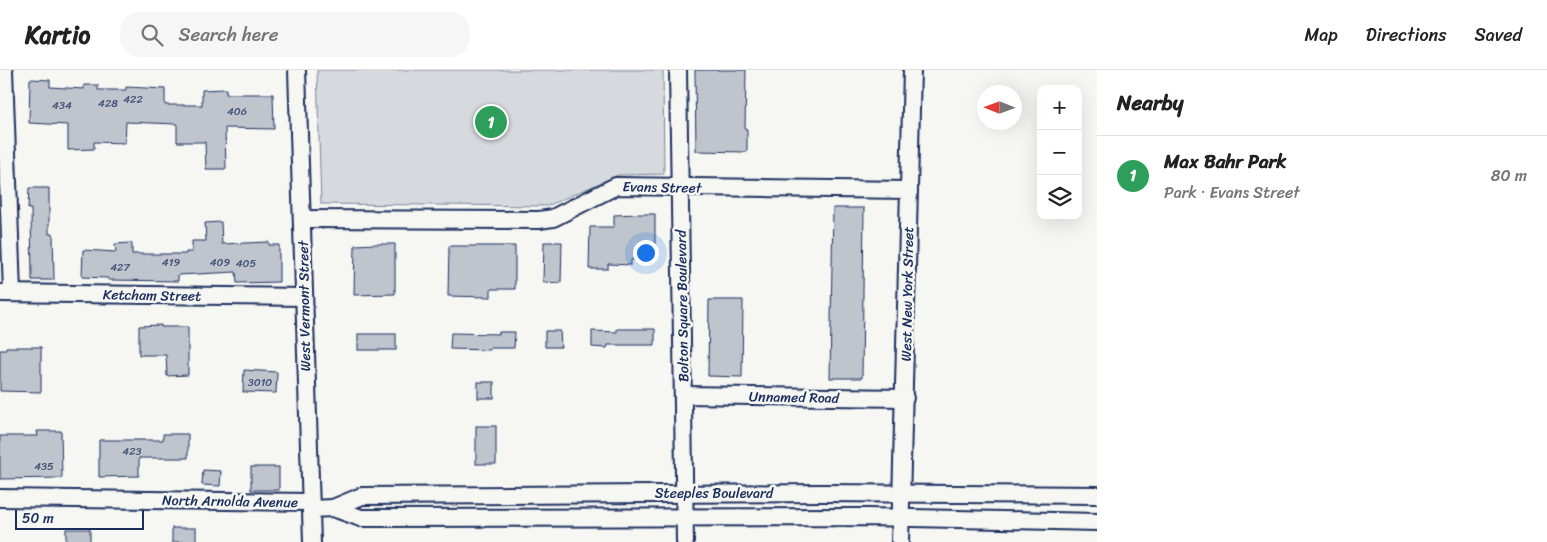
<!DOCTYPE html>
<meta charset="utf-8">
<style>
:root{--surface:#fff;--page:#f6f6f6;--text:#222;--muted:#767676;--line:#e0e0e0;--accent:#7c3aed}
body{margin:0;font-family:Sriracha,sans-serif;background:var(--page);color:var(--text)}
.controls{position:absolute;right:15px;top:15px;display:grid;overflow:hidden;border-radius:10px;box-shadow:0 5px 20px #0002}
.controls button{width:45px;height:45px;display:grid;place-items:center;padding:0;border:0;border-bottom:1px solid var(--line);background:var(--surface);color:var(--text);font:25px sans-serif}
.compass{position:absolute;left:977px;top:15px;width:45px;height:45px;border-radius:50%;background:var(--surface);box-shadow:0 5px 20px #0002;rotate:271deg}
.scale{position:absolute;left:15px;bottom:12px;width:129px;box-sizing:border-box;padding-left:5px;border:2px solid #1b2f5e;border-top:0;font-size:14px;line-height:18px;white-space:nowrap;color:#1b2f5e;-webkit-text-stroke:4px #f6f6f2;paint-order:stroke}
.you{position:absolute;left:645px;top:182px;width:18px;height:18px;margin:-12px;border:4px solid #fff;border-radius:50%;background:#1a73e8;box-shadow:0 0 0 8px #1a73e833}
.badge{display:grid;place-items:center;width:32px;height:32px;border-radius:50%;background:var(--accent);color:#fff;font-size:16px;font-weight:700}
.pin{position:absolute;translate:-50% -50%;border:2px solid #fff;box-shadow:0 1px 5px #0006}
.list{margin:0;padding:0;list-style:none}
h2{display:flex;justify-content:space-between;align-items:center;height:65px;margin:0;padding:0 20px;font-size:21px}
h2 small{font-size:16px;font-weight:400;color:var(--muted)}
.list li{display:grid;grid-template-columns:32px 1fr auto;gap:15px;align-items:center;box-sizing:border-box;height:80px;padding:0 20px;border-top:1px solid var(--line)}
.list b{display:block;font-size:19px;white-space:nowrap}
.list p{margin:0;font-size:16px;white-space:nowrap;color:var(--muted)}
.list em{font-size:16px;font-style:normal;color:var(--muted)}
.icon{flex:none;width:28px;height:28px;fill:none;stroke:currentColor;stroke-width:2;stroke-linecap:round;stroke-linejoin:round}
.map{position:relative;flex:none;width:1097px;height:472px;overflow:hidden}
header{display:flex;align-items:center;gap:30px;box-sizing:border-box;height:70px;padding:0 25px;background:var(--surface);border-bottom:1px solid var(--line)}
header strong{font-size:24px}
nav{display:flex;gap:28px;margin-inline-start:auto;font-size:18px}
.search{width:350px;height:45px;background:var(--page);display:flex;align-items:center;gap:12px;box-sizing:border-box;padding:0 18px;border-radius:20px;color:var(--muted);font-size:19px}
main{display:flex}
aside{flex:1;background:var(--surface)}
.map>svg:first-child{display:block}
</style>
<header>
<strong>Kartio</strong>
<div class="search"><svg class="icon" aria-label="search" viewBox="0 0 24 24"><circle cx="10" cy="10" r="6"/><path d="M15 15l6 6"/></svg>Search here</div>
<nav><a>Map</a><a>Directions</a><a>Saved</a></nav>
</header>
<main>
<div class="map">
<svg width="1097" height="472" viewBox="0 0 1097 472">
<rect width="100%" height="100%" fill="#f6f6f2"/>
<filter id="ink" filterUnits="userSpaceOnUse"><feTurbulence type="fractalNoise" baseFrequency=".02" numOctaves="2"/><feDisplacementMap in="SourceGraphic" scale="10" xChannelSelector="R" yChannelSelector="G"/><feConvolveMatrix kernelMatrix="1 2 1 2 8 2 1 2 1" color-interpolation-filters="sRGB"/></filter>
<g filter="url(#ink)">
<polygon fill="#d6d9dd" stroke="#78849e" points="317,0 663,0 664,104 618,105 547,136 321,134"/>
<g fill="#c0c4cd" stroke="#1b2f5e">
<polygon points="695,0 746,0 745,59 747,59 747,82 696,81"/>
<polygon points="30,9 50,10 50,17 84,19 84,15 98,15 98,20 126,20 126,17 165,19 165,35 202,35 202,20 226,19 226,24 273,24 274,59 225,58 226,99 206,99 205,72 177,72 177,54 126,52 125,73 94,72 94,79 68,80 68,55 29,53"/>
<polygon points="29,118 49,118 49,164 53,164 54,210 32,210 31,139 28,139"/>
<polygon points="833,138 864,138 862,308 830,308"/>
<polygon points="637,144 655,144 655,189 631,190 631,195 608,194 608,199 589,199 590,157 614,157 614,145"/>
<polygon points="221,152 222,174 269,172 269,175 279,175 279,212 237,213 236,202 178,205 178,211 108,210 108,208 82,207 83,180 116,182 115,174 132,173 132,184 186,184 186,182 192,182 192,171 206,171 205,153"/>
<polygon points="544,172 562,172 561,213 543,212"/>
<polygon points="377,174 395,174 395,224 354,225 355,175"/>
<polygon points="449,176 515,176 515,219 491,219 491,227 448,226"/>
<polygon points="709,230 743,230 742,307 708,306"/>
<polygon points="161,255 161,257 188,257 188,305 167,306 166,285 139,285 139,256"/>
<polygon points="617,259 655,259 655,275 608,275 607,278 592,277 592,261 617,262"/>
<polygon points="545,261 560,261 561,277 545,277"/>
<polygon points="499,262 515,262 514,278 490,278 490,280 450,279 451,263 499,264"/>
<rect x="358" y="264" width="38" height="16"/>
<polygon points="6,277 41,277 41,322 0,321 0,280 6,280"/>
<polygon points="244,300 277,302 276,323 243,322"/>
<rect x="478" y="312" width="16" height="16"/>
<rect x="476" y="356" width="20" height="38"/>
<polygon points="37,361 61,361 62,408 0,409 0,366 38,366"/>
<polygon points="163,364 188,364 188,388 139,388 139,406 99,407 99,370 163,370"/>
<rect x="251" y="397" width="28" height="23"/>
<polygon points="203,400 221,401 220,416 202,415"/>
<rect x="172" y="458" width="24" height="14"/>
<rect x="66" y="459" width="24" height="13"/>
</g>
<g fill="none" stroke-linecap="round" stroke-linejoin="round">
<g stroke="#1b2f5e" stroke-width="20">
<g id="street">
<polyline points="4,0 12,223"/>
<polyline points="297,0 312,472"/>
<polyline points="678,0 685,472"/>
<polyline points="302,149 539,150 553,148 616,116 909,120"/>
<polyline points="0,223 304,227"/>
<polyline points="684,325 905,328"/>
<polyline points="0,428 310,432"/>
<polyline points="333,438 362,426 822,423 1097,425"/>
<polyline points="311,439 333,438 361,448 867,447 1097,452"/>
<polyline points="900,472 912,0"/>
</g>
</g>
<use href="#street" stroke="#f6f6f2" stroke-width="16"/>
</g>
</g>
<g text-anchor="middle" stroke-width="5" stroke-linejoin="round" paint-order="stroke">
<g font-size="11" fill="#44547a">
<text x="133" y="33">422</text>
<text x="108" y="37">428</text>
<text x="62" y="39">434</text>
<text x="237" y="45">406</text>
<text x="171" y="196">419</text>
<text x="220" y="196">409</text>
<text x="246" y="197">405</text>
<text x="120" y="201">427</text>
<text x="260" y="316">3010</text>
<text x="132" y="385">423</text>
<text x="44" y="400">435</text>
</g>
<g font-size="14" fill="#1b2f5e" stroke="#f6f6f2">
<text transform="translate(662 117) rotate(1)" y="5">Evans Street</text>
<text transform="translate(907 224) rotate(-89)" y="5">West New York Street</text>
<text transform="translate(152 225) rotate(1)" y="5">Ketcham Street</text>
<text transform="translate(304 236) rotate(-91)" y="5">West Vermont Street</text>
<text transform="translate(682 236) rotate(-91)" y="5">Bolton Square Boulevard</text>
<text transform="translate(794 327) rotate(1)" y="5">Unnamed Road</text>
<text x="714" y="428">Steeples Boulevard</text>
<text transform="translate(230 431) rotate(1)" y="5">North Arnolda Avenue</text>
</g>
</g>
</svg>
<div class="controls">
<button>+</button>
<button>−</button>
<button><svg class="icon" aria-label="layers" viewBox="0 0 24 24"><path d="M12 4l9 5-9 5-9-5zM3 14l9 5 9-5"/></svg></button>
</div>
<svg class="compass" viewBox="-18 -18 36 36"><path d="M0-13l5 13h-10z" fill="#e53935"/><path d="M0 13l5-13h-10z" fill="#767676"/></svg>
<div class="scale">50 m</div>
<div class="you"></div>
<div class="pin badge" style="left:491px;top:52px;background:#2e9e5b">1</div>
</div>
<aside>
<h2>Nearby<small></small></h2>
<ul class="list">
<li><span class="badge" style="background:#2e9e5b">1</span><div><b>Max Bahr Park</b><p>Park · Evans Street</p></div><em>80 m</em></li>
</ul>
</aside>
</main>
